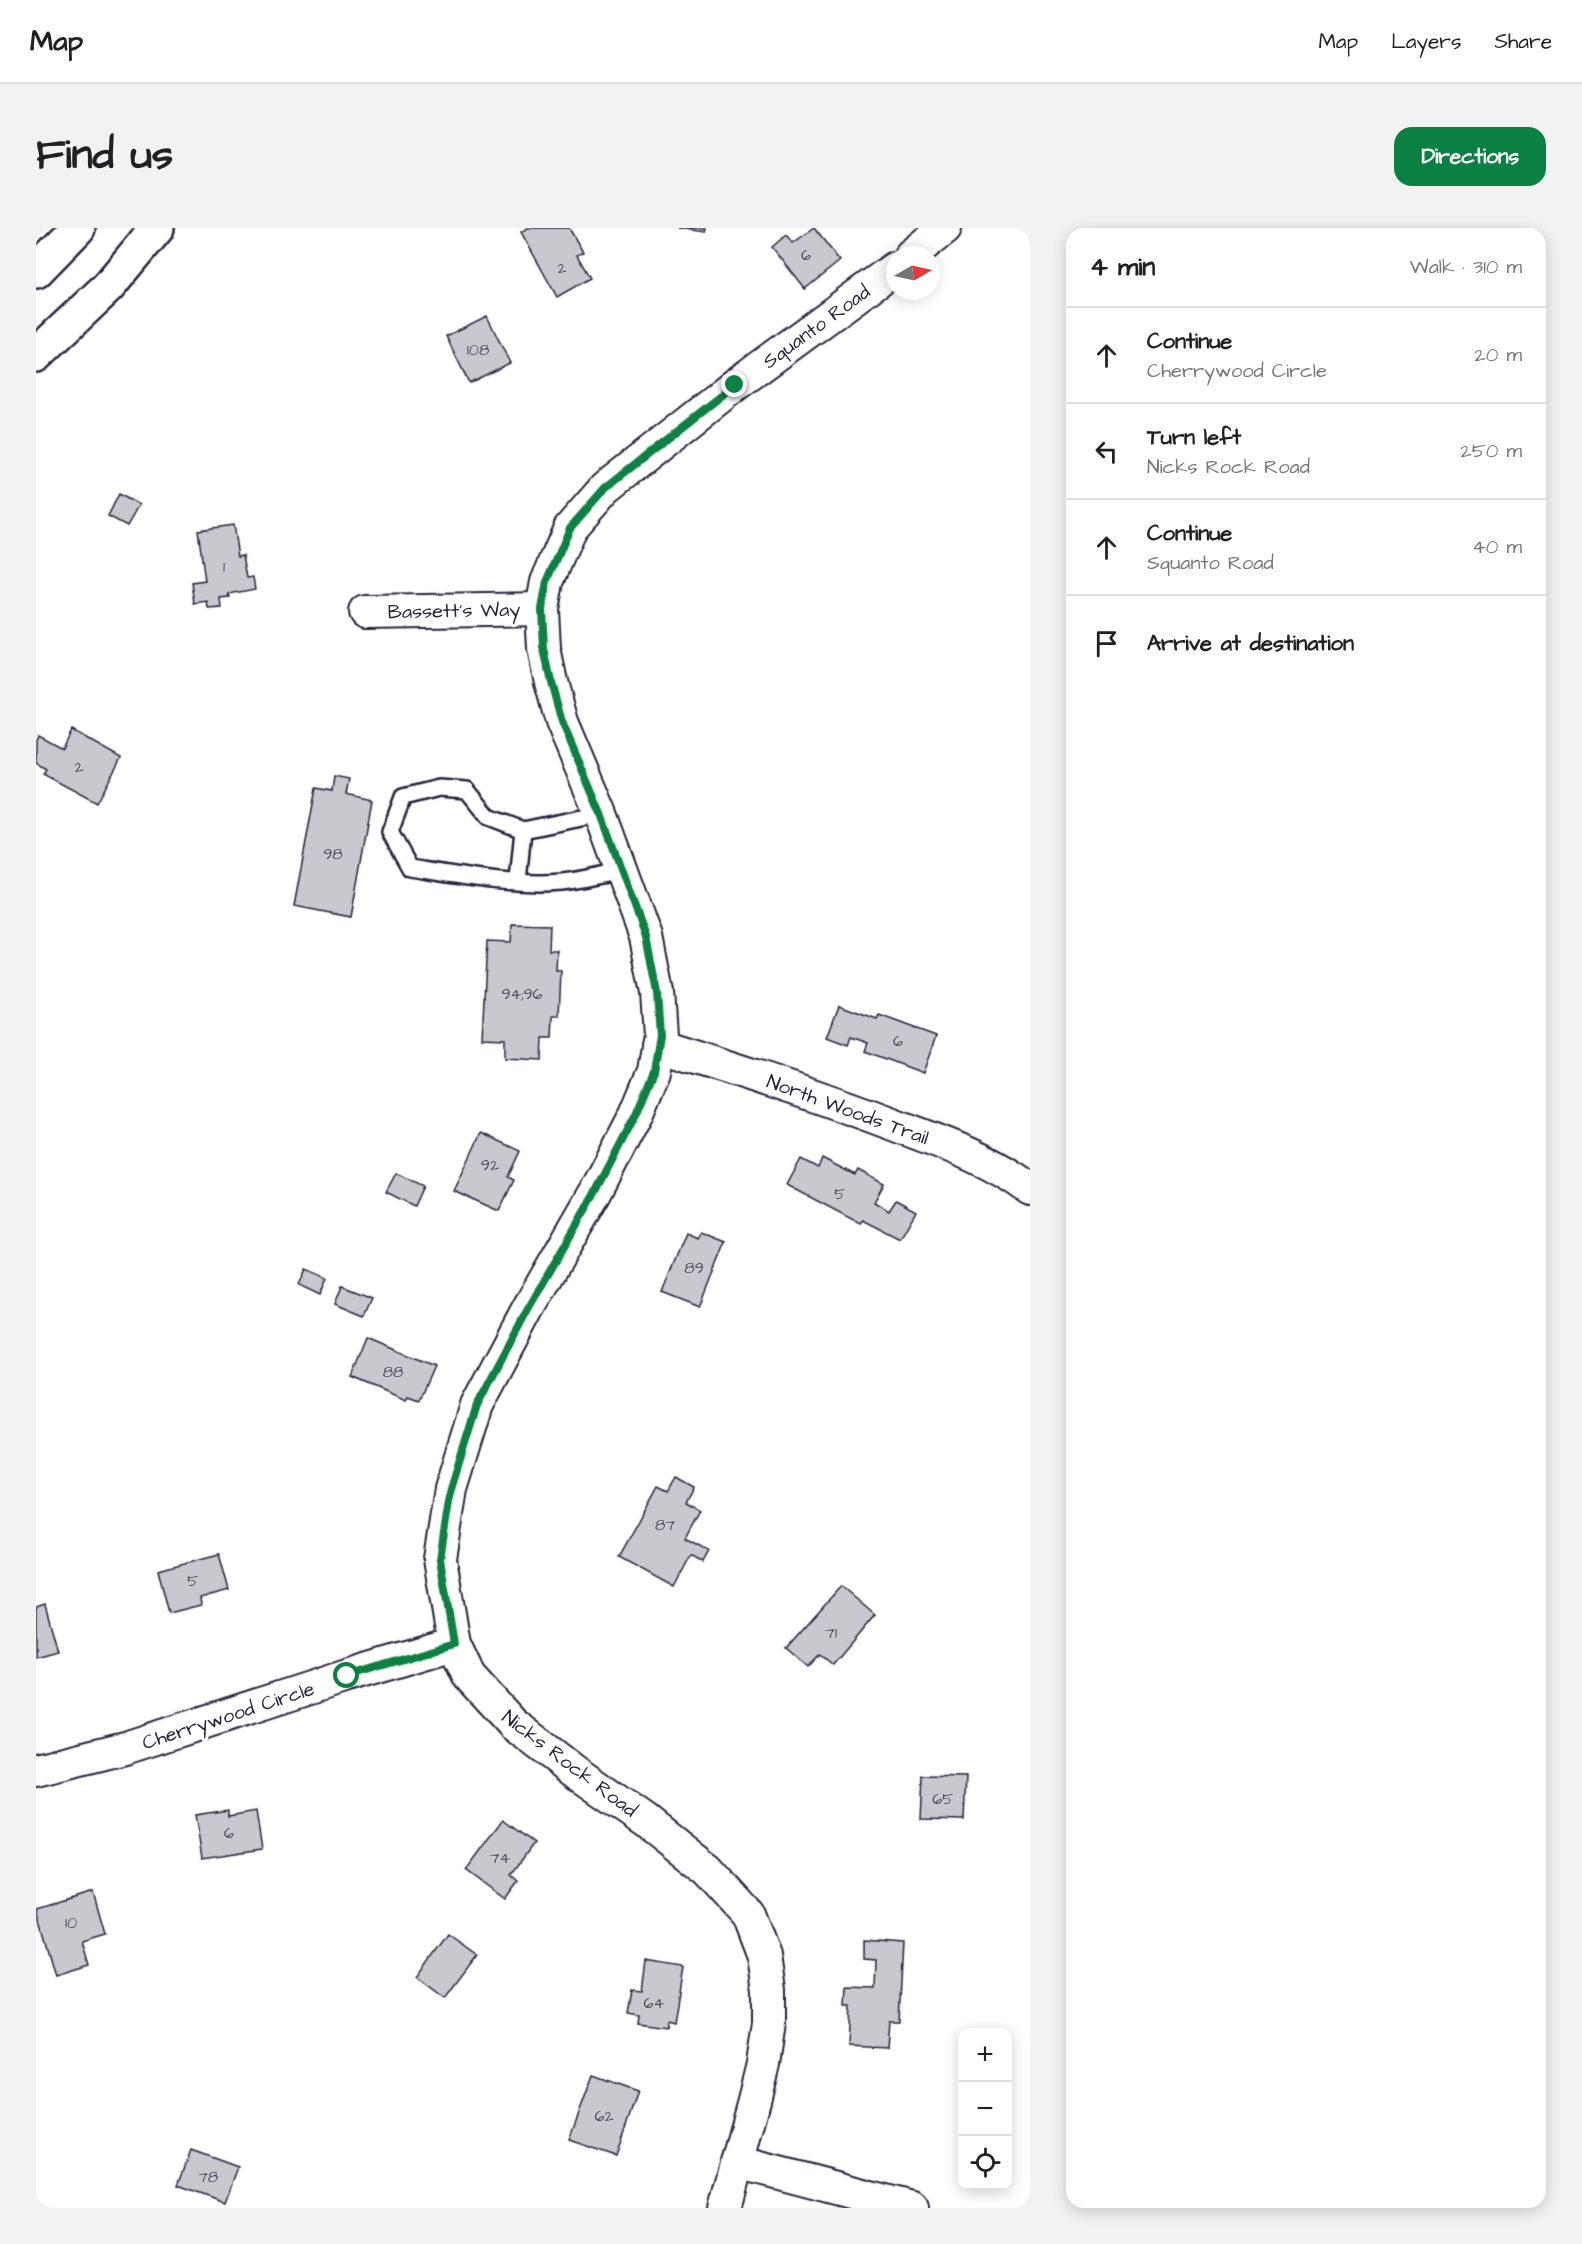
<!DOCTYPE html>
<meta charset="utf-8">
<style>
:root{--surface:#fff;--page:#f2f2f2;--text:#202124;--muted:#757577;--line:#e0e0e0;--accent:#0b8043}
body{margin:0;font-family:"Architects Daughter",sans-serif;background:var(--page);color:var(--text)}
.controls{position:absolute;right:18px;bottom:18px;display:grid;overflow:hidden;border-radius:12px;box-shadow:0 3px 15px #0003}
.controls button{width:54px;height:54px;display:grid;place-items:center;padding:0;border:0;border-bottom:2px solid var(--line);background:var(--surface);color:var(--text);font:30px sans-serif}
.compass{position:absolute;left:850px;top:18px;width:54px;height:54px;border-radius:50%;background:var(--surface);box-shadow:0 3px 15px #0003;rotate:81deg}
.stop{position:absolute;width:18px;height:18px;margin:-14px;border:4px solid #0b8043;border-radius:50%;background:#fff}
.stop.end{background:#0b8043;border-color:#fff;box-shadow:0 2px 6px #0008}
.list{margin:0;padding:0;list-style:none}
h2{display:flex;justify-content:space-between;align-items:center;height:78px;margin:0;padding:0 24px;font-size:26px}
h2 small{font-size:20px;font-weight:400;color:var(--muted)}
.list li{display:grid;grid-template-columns:39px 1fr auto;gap:18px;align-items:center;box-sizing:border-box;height:96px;padding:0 24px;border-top:2px solid var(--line)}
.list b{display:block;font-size:22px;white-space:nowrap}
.list p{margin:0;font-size:20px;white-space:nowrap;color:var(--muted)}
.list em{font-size:20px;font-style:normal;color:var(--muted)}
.icon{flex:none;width:33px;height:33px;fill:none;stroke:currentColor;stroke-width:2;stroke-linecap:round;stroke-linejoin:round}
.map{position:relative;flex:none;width:994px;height:1980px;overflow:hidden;border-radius:18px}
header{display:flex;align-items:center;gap:36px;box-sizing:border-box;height:84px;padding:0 30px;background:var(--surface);border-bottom:2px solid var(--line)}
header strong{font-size:28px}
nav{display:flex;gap:33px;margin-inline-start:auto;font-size:21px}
.intro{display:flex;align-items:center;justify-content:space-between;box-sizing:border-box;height:144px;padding:0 36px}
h1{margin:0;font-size:42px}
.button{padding:15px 27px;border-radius:18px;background:var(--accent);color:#fff;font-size:21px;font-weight:700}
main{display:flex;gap:36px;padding:0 36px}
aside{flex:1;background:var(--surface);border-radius:18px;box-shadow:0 3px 15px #0003}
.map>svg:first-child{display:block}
</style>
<header>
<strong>Map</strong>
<nav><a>Map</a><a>Layers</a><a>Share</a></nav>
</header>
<div class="intro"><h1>Find us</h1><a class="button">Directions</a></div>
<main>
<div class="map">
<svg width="994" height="1980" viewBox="0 0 994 1980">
<rect width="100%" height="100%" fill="#fff"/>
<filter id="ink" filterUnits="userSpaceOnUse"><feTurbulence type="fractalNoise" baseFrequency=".0167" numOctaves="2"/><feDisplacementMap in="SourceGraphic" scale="12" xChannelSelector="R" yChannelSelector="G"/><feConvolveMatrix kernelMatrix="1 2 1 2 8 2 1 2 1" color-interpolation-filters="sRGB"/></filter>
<g filter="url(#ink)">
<g fill="#c8c8cf" stroke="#22223b" stroke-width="1.5">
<polygon points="492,0 533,0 547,24 541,27 554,50 521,69 485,4"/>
<polygon points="641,0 671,0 670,4"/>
<polygon points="778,0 804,33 769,61 736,19 750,7 757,15"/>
<polygon points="451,88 474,135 433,155 410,108"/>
<polygon points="83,266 103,277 91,298 72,288"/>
<polygon points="197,297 202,328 207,327 211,350 217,349 219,361 193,366 194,370 185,371 186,380 173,381 172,374 159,376 156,355 169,353 162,302"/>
<polygon points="35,502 85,530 61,575 7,546 10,541 0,535 0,512 2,507 26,520"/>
<polygon points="298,548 313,551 310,566 336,572 315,689 258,678 280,560 296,563"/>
<polygon points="476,696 514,697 513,722 521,722 520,743 525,743 523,788 517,788 516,810 507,810 506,832 469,830 469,811 446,810 451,713 475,714"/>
<polygon points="803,777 841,791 843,787 900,808 887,845 829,823 832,815 815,809 812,817 791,809"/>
<polygon points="445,905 484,923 472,949 478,952 463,983 418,963"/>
<polygon points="786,930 819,947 822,942 848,956 838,974 853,983 860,972 880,983 864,1011 827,992 825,996 751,957 765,931 782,940"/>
<polygon points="360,945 387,958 378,978 350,964"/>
<polygon points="665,1004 690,1014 664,1079 626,1064 650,1005 662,1010"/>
<polygon points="270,1041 291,1050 284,1067 263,1057"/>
<polygon points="306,1058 336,1070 328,1088 299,1076"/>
<polygon points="332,1110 398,1138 383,1172 372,1168 370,1172 316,1149"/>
<polygon points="640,1249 658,1259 650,1274 664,1282 649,1310 673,1323 667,1334 655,1327 638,1359 583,1329 622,1258 632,1263"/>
<polygon points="183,1326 193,1362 164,1370 165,1377 133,1385 122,1342"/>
<polygon points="805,1358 839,1387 797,1437 784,1426 772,1439 750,1420"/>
<polygon points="9,1376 22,1423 0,1429 0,1379"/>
<polygon points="887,1548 930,1549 928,1592 885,1591"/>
<polygon points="192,1582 192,1588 220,1583 226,1621 166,1630 159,1587"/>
<polygon points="467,1592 498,1615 475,1647 482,1653 469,1671 430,1642"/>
<polygon points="57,1664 69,1706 46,1713 53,1737 20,1747 1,1681"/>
<polygon points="412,1706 441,1727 409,1770 381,1749"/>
<polygon points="828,1712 867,1715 863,1793 853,1793 851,1820 813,1818 815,1778 810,1778 811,1759 839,1760 840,1732 828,1731"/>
<polygon points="610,1733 647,1739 638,1794 631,1792 630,1799 602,1795 603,1787 592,1785 596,1762 606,1763"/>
<polygon points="557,1847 602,1863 580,1928 533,1912"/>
<polygon points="155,1922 202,1939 189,1974 142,1957"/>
</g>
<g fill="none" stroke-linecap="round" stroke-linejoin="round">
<g stroke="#22223b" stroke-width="20">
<g id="service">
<path d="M565 586 487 602 453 589 431 562 403 560 367 569 354 604 374 640C424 648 476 658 526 654 546 652 566 646 586 643"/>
<polyline points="482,653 487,602"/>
</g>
</g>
<g stroke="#22223b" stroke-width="36">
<g id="minor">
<polyline points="875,27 909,0"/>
<polyline points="329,384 506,381"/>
<path d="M622 817C706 843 789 870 870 901 913 917 957 933 994 961"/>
<polyline points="0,1542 89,1520 311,1448 418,1416"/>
<polyline points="701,1934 876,1980"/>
<polyline points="689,1980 718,1872 727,1836 733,1795 733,1762 728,1728 712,1686 672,1642 610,1593 538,1543 477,1496 433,1448 418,1416 404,1331 415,1261 441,1177 492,1081 559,965 600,886 618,843 624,807 621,765 610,709 565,586 526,494 515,454 508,421 506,381 511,354 534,300 569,260 699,157 859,40"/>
</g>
</g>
<g stroke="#22223b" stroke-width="38">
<g id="motorway">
<polyline points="0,43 42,0"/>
<polyline points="0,127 72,59 121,0"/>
</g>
</g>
<use href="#service" stroke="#fff" stroke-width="15"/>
<use href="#minor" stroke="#fff" stroke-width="32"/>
<use href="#motorway" stroke="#fff" stroke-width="33"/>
</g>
</g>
<g fill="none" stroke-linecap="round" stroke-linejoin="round" filter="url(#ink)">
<polyline stroke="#0b8043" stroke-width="8" points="311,1448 418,1416 404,1331 415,1261 441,1177 492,1081 559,965 600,886 618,843 624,807 621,765 610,709 565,586 526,494 515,454 508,421 506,381 511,354 534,300 569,260 699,157"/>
</g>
<g text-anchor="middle" stroke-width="6" stroke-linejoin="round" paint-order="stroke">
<g font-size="16" fill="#4c4c60">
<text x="770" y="32">6</text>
<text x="526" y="45">2</text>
<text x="442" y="127">108</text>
<text x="188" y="344">1</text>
<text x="43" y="544">2</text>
<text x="297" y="631">98</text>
<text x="486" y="771">94;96</text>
<text x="862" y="818">6</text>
<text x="454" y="942">92</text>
<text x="804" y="971">5</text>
<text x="658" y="1045">89</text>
<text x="357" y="1149">88</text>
<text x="629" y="1302">87</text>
<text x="157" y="1358">5</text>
<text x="795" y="1410">71</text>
<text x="907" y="1576">65</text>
<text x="193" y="1610">6</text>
<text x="464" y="1635">74</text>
<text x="35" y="1700">10</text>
<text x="618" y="1780">64</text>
<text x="568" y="1893">62</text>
<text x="172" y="1954">78</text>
</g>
<g font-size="20" fill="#22223b" stroke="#fff">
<text transform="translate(780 98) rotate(-36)" y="7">Squanto Road</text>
<text transform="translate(418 382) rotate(-1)" y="7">Bassett's Way</text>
<text transform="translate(812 881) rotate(20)" y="7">North Woods Trail</text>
<text transform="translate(192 1487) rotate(-18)" y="7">Cherrywood Circle</text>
<text transform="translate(534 1535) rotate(37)" y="7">Nicks Rock Road</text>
</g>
</g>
</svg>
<div class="controls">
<button>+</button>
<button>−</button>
<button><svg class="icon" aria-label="locate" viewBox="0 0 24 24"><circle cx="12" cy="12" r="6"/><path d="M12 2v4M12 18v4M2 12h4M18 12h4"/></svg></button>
</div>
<svg class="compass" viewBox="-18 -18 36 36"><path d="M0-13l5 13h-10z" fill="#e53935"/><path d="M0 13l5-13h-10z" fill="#757577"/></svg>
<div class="stop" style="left:311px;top:1448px"></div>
<div class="stop end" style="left:699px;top:157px"></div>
</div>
<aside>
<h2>4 min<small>Walk · 310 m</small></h2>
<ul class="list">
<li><svg class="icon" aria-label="ahead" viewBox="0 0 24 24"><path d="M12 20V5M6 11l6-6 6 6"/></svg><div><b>Continue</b><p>Cherrywood Circle</p></div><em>20 m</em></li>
<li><svg class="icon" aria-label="left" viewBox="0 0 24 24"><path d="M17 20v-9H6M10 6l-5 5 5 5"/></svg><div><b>Turn left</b><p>Nicks Rock Road</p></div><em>250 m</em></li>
<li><svg class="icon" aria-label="ahead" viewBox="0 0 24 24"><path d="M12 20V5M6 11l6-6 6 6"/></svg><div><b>Continue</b><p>Squanto Road</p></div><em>40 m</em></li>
<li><svg class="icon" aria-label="arrive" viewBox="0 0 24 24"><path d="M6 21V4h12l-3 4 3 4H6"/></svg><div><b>Arrive at destination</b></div></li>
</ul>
</aside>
</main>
